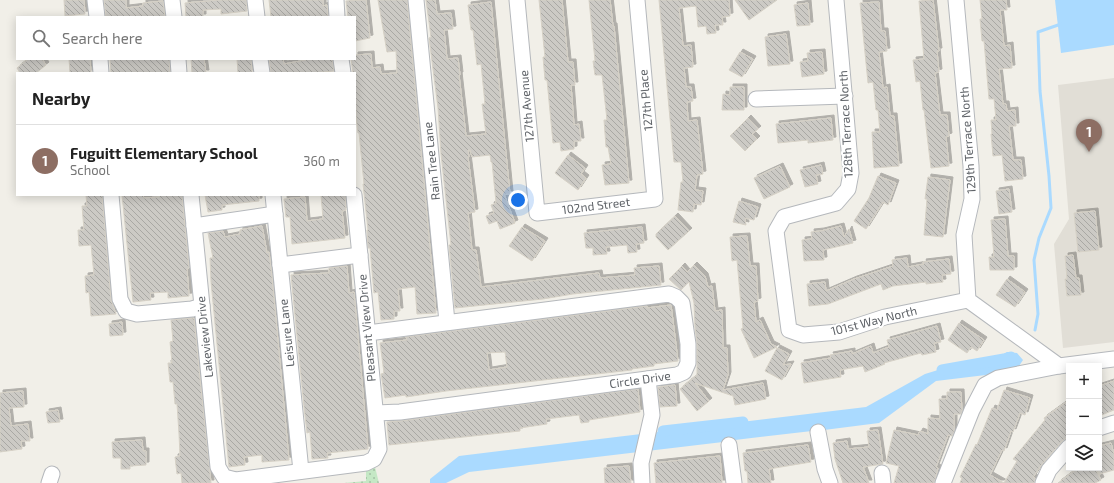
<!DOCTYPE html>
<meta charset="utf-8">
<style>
:root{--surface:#fff;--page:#f6f6f6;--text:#222;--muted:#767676;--line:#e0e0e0;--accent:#ea580c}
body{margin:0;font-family:"Exo 2",sans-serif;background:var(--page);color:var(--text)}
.controls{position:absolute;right:12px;bottom:12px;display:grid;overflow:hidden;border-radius:0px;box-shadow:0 2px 10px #0003}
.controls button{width:36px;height:36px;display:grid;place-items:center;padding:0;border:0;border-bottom:1px solid var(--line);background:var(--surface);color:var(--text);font:20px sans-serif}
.you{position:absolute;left:518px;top:200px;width:14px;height:14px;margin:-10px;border:3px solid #fff;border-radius:50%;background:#1a73e8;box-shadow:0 0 0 6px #1a73e833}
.badge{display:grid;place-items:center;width:26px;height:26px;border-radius:50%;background:var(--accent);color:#fff;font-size:13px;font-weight:700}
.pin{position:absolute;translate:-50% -33px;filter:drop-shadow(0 1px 2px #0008)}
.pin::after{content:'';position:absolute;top:21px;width:14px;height:12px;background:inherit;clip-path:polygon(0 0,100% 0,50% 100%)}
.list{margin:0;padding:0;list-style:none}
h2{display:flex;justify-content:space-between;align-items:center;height:52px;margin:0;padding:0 16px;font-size:17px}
h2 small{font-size:13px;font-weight:400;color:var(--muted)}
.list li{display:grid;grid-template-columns:26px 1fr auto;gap:12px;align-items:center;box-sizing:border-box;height:72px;padding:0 16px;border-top:1px solid var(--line)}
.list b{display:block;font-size:15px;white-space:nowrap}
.list p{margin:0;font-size:13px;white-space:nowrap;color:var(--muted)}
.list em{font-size:13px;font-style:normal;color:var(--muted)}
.icon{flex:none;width:22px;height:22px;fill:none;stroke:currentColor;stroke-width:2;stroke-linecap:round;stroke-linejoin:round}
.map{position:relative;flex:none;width:1114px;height:483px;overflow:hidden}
.search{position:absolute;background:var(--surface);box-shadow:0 2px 10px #0003;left:16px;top:16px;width:340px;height:44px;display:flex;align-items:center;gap:10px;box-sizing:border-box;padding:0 14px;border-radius:0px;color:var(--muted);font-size:15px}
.panel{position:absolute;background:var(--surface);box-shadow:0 2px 10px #0003;left:16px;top:72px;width:340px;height:124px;border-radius:0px}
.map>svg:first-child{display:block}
</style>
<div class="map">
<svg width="1114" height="483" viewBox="0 0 1114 483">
<defs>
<pattern id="green-dots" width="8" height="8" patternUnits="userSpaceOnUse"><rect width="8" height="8" fill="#c5e8c5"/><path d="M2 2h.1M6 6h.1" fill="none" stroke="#a3c0a4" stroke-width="1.8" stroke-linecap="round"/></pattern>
<pattern id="building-back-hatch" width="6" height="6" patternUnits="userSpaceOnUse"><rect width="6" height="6" fill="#cccac5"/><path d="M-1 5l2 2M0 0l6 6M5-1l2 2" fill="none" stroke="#a9a8a4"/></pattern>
<filter id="shadow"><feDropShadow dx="3" dy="-3" stdDeviation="0" flood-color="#0004"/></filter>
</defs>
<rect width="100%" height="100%" fill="#f1efe8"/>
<polygon fill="#e1ded6" points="1114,78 1114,342 1063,348 1054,244 1069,219 1058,85"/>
<polygon fill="url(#green-dots)" points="375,467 379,483 344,483 366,481 366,469"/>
<g fill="#aadaff">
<polygon points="1055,0 1114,0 1114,45 1061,53"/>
<path d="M1007 352 1017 353 1023 360 1017 369 994 374 936 381 879 423 824 430 823 426 811 428 812 431 735 440V439L723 441V442L469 472 446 483H430V479L459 456 866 407 925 374 938 370 994 363C999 360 1001 355 1007 352Z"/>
</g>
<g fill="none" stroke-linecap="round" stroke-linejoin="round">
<polyline stroke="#aadaff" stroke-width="3" points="1035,330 1038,314 1034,260 1039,238 1051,208 1049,176 1040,91 1038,32 1061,24"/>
<g stroke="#aadaff" stroke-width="11">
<polyline points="942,370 1004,359 1011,357"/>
<polyline points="663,431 743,422"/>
</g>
</g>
<g fill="url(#building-back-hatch)" stroke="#d6d1c6" fill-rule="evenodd" filter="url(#shadow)">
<polygon points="64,0 84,0 85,14 65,16"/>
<polygon points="104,0 126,0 126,8 143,6 143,3 163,1 165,17 106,17"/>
<polygon points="220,0 246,0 247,11 221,14 221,9 203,10 203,17 186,17 185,3"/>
<polygon points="269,0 323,0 323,6 327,5 328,17 271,17"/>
<polygon points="366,0 370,38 355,41 355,17 348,17 346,1"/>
<polygon points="378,0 407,0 436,313 417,314 415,287 398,289 400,311 394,311 394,319 381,320 378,292 374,293 370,248 368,248 367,230 368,230 363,184 364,184 359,133 358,133 356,116 355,73 353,73 351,59 355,59 355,55 371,54 372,68 380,67 381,74 397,73 396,51 387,52"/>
<polygon points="426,0 435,0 437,14 451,13 453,29 444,30 447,59 458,58 460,75 459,75 466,136 486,134 482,104 485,104 481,64 477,65 473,30 471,30 468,5 491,2 510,194 504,194 515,223 500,229 497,221 489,224 486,216 494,213 491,205 496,203 492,162 491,162 490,155 472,157 470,150 468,150 469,157 468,157 475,212 468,213 472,250 476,250 481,287 599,273 600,278 635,275 634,268 659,266 661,285 573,294 543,299 455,308 449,245 451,245 441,154 438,108 429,38 431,37"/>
<polygon points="539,0 562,0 568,62 573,62 575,85 571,85 574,125 579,124 581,141 574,141 574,149 561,151 560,142 553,143 547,80 545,80 543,57 545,57"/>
<polygon points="589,0 610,0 613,26 614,26 629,183 605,185 602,165 611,164 608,147 606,147 604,120 607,120 602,75 595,75 593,61 595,61"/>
<polygon points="659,0 729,0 730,16 722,17 723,25 715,25 716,33 707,34 706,26 698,27 696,6 679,8 683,46 691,45 693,67 684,68 686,87 691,87 693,101 687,102 688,121 697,120 703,174 697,175 695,190 703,191 701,205 694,204 693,212 678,210 681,182 683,182 681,162 674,162"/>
<polygon points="735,0 777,0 749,20"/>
<polygon points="933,0 939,51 937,51 939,72 935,73 940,115 947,115 949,136 946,137 949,166 931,168 924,110 923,110 920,81 916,82 913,60 924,59 919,1"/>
<polygon points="980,0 1006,0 1007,10 1000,10 1004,46 1010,45 1012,68 999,69 1003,104 1006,104 1007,111 1015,110 1016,126 1009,126 1013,160 1021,160 1023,179 1005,181 1002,155 993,156 991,134 992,134 991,120 996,120 994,99 989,99 984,41 982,41 980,19 982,19"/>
<polygon points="879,2 881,31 885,31 887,51 879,52 883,88 887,87 890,116 894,116 899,166 874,168 872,132 880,132 878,110 876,110 873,82 868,83 860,3"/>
<polygon points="808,3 810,25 797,26 794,5"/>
<polygon points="786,34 790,64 768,66 765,37"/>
<polygon points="740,52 753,59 742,77 729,70"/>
<polygon points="822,52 824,74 802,77 800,62 808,61 807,53"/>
<polygon points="28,59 42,59 46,65 36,73 20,73 17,68"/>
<polygon points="69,59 90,59 91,73 70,73"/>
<polygon points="110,59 169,59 170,73 111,73"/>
<polygon points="191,59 204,59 206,73 192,73"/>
<polygon points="237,59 251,59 252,73 238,73"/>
<polygon points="269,59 283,59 284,64 306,60 306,59 332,59 334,71 312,73 271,73"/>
<polygon points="730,87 744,87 744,110 722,110 723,94 730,95"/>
<polygon points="748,118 758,129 752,134 757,139 745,151 730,136"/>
<polygon points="831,118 833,140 808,143 808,140 778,143 776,124"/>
<polygon points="568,155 585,168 581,174 586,178 578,190 555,173"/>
<polygon points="821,165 823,174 816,175 818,184 805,187 800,170"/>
<polygon points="780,166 790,187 764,199 754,178"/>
<polygon points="878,176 896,183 888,205 883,202 866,229 854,221 869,198"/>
<polygon points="928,177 950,180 943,237 924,235 927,199 925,199"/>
<polygon points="1009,189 1012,212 999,214 996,191"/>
<polygon points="86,195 102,195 111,300 116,314 91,316 89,292 86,293 85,276 94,275 91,245 79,246 78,230 84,230 82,206 87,206"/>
<polygon points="122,195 143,195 144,198 159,197 159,195 182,195 189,268 187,269 189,296 168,298 168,292 150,293 151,300 133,302"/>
<polygon points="205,195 259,195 259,201 222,205 222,210 208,212"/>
<polygon points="321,195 345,195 346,210 342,211 345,238 292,244 290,217 286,217 284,199 305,197 307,221 323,219"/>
<polygon points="739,201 758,207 754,220 745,218 746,225 733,222"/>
<polygon points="1095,211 1099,250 1078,252 1074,213"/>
<polygon points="675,216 689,231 668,250 656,237 656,234"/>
<polygon points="1005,219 1008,256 1014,256 1014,270 990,270 989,257 994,257 991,220"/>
<polygon points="262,226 267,253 269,252 272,277 289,460 262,462 262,455 244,457 245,465 229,467 211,282 210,258 213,258 208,233 223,231 225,237 240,234 240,230"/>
<polygon points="841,226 844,237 849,229 853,243 823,250 824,260 804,261 802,240 812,239 811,232 821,231"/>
<polygon points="522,227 545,241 532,261 509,246"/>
<polygon points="642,227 644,243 636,244 637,252 628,253 627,245 606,247 607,254 593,255 593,248 586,248 584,233"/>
<polygon points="747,236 750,266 756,266 758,301 754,302 756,322 760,320 771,344 777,347 754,358 741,329 743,328 737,260 732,261 730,237"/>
<polygon points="1073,255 1076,278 1079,278 1081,295 1067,296 1065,279 1067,279 1065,256"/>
<polygon points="907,258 908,267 924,264 923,262 949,259 951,274 942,275 943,282 926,284 926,282 893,286 883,290 881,284 828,304 809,306 807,284 825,282 826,291 854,279 893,266 892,260"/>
<polygon points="694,265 705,276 708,287 712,286 715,311 722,310 723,348 727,348 728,375 723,390 763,383 766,399 735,405 733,396 695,383 709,401 697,411 680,389 697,375 697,344 695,327 694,303 689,282 681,290 669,279 682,266 687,272"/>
<polygon points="347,266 349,293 354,292 368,449 327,453 328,458 312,459 310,432 307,433 304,407 291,275 329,273 329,268"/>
<polygon points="1007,279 1025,292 1015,307 996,295"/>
<path d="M671 305 678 361 654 364V366L632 369V370L446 391 406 397V395L385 398 381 374 384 373 380 343 407 340 406 337 647 306V308ZM505 352 507 367 489 370 487 353Z"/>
<polygon points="194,318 200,379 211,483 182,483 181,473 177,474 175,457 180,456 179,434 177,404 175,404 173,382 170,382 168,363 172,363 170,342 173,341 171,320"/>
<polygon points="122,322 123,335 110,336 109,324"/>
<polygon points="959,323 984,340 977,351 971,347 967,353 948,340"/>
<polygon points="937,326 941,342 934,343 936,352 922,355 921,353 884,363 885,364 865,372 863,366 840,370 841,377 804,383 801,363 831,358 830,355 852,351 852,354 871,346 873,353 889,347 887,340"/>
<polygon points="777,348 789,354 783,365 791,364 782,380 765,371"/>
<polygon points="1114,381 1114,410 1099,416 1099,386"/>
<polygon points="675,385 677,406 660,407 658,387"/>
<polygon points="638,389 640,412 589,420 589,422 581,423 579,415 546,419 547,424 520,428 520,431 389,445 387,422 401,421"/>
<polygon points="1004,390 1030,398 1025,415 1020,413 1013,432 1011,431 1004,451 1002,450 990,475 1004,483 1017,461 1013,459 1045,420 1044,418 1069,400 1069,436 1062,441 1042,464 1033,477 1035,478 1034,483 960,483 962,478 960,477 976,444 977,445 992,408 997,410"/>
<polygon points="23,391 24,407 9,408 11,426 28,424 30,441 21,441 22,449 0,452 0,393"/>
<polygon points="947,392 961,392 962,412 961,414 954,414 954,432 952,436 948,435 936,467 938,468 934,483 894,483 899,466 886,463 894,430 918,435 920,431 928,434 928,418 940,419 939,399 947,399"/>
<polygon points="58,410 60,422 48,423 46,412"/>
<polygon points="878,430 883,464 863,467 869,483 843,483 835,459 833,443 847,441 848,449 869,447 867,431"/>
<polygon points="142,440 143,451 146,451 146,465 130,466 130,469 121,469 121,458 113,458 112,442"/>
<polygon points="1111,443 1114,454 1114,470 1099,474 1099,446"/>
<polygon points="808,445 811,462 769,469 771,483 748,483 747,471 745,471 743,453"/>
<polygon points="720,456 722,483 656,483 654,463"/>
<polygon points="629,466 631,483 605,483 604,468"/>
<polygon points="1078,468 1095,468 1101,480 1095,483 1058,483"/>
</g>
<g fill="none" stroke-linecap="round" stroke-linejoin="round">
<g stroke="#b5b8bc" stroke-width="17">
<g id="minor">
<polyline points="95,0 97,17"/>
<polyline points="172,0 174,17"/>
<polyline points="255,0 257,17"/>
<polyline points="336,0 337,17"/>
<polyline points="416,0 447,322"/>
<polyline points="517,0 537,213 655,199 637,0"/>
<polyline points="836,0 851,173 848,189 836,203 784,217 776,231 789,330 803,335 839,332 885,317 968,300"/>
<polyline points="956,0 971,166 972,199 964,235 968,300 1059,366 1114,359"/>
<polyline points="100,59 101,73"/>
<polyline points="178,59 179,73"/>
<polyline points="260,59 262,73"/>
<polyline points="341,59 343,73"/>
<polyline points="756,99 845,96"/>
<polyline points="111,195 120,299 126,311 137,314 192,309 202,306"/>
<polyline points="191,195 218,467 224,477 236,480 366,463 374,459 379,449 354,195"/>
<polyline points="273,195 301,471"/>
<polyline points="194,226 275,214"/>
<polyline points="280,265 360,255"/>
<polyline points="368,333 669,294 676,297 682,303 688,344 688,363 684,372 677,375 400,412 376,413"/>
<polyline points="1099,428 1114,423"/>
<polyline points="818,432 825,469 830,483"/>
<polyline points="729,445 734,483"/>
<polyline points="882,473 883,483"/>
<polyline points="49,483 52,474"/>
<polyline points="642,483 641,463 652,415 648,379"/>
<polyline points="943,483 972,410 985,385 998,378 1059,366"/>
<polyline points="1043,483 1049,470 1069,447"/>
</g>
</g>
<use href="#minor" stroke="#fff" stroke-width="15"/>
</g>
<g text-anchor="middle" stroke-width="4" stroke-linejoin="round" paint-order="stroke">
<g font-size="12" fill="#5f6368" stroke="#fff">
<text transform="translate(646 100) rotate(-95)" y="4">127th Place</text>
<text transform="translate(527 106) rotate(-95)" y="4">127th Avenue</text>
<text transform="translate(846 124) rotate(-93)" y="4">128th Terrace North</text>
<text transform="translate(968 140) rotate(-94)" y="4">129th Terrace North</text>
<text transform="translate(432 161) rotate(-96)" y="4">Rain Tree Lane</text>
<text transform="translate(596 206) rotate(-7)" y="4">102nd Street</text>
<text transform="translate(874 321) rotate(-14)" y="4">101st Way North</text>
<text transform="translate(367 328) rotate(-95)" y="4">Pleasant View Drive</text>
<text transform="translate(287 333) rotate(-96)" y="4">Leisure Lane</text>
<text transform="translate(205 337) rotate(-96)" y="4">Lakeview Drive</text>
<text transform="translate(640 380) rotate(-8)" y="4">Circle Drive</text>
</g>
</g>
</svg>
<div class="controls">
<button>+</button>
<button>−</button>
<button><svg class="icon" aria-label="layers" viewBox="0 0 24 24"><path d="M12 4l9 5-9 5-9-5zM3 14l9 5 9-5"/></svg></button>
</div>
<div class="you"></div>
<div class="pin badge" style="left:1089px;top:152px;background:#8d6e63">1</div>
<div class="search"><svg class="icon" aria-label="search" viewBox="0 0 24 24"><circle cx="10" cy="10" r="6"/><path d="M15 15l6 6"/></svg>Search here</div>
<section class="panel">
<h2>Nearby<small></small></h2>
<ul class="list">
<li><span class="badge" style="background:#8d6e63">1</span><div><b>Fuguitt Elementary School</b><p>School</p></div><em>360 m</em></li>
</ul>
</section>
</div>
